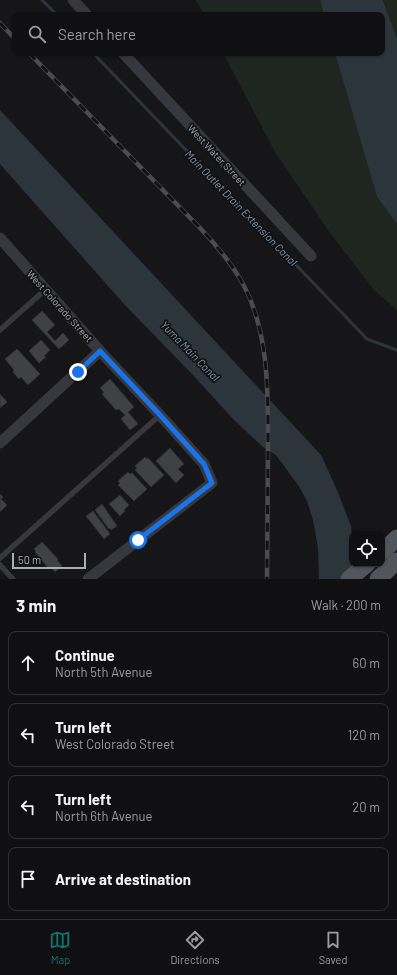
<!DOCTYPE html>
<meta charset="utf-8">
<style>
:root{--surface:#101012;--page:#1e1e20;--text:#f1f3f6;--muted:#9c9d9f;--line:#303032;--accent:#0f766e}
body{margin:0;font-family:Barlow,sans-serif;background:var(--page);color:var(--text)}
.controls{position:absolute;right:12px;bottom:12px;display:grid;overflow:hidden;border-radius:8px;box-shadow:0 1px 3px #0004}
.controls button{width:36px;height:36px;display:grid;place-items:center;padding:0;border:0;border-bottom:1px solid var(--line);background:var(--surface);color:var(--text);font:20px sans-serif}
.scale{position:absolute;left:12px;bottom:10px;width:74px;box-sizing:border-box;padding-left:4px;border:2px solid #a8adb8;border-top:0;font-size:11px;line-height:14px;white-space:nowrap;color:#a8adb8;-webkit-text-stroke:3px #111113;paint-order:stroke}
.stop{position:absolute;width:12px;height:12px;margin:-9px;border:3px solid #1a73e8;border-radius:50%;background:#fff}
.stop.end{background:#1a73e8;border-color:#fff;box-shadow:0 1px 4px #0008}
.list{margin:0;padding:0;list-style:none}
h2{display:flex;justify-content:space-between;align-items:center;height:52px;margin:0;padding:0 16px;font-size:17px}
h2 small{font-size:13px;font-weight:400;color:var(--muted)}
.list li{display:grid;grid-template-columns:26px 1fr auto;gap:12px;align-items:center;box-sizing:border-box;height:64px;margin:0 8px 8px;padding:0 8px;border:1px solid var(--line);border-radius:8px}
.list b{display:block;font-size:15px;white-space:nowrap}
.list p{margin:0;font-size:13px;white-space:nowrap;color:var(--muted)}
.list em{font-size:13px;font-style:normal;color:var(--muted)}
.icon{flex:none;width:22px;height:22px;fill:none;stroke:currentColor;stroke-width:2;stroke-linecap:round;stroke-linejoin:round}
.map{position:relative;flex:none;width:397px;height:579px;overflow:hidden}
.search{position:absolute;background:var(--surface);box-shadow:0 1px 3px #0004;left:12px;right:12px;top:12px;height:44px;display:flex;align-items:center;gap:10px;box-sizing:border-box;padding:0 14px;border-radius:8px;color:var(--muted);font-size:15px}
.sheet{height:340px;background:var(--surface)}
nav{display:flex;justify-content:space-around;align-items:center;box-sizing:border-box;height:56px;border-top:1px solid var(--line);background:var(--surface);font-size:11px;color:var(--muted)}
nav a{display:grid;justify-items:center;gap:2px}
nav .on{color:var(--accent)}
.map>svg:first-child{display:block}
</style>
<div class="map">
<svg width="397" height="579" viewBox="0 0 397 579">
<rect width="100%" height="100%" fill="#161618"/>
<g fill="#1e261f">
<polygon points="196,0 320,0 324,15 204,15"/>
<polygon points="383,0 397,0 397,39"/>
<polygon points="223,53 335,53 377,197 397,224 397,310 374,290 330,233 275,152"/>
</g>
<g fill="#2c353c">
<polygon points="320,0 383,0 397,39 397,224 377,197 335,53 382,53 382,15 324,15"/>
<polygon points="0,110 321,455 337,490 351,526 352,538 352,564 354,564 355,579 319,579 318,548 313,520 307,501 298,485 276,455 263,447 234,420 192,374 124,304 0,164"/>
</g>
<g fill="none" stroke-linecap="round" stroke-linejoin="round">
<g stroke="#2c353c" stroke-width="3">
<polyline points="42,0 57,15"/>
<polyline points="93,53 367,339 397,350"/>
</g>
</g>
<g fill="#404145" stroke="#303034">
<polygon points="42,311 55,325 47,332 55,341 63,333 69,340 59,349 32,320"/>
<polygon points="41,340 50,350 44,356 46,357 39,363 29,351"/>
<polygon points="17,349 40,374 28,385 21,377 19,379 13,372 14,370 5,359"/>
<polygon points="110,379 134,407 128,412 138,424 130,430 121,419 125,415 119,409 116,410 102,394 104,392 100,388"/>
<polygon points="0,394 7,402 0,408"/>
<polygon points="170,448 184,464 178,469 184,475 176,483 156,461"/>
<polygon points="145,457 147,459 148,458 164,475 151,487 135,470 137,468 135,466"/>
<polygon points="128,472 130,474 132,473 147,489 134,501 118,485 120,483 118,481"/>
<polygon points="0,494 3,497 1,499 7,505 0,512"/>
<polygon points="120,495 129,505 124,510 125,511 120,516 109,504"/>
<polygon points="102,504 117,526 111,530 110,528 109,529 95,510"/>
<polygon points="93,511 110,534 104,539 86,516"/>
<polygon points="42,542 58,559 57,560 62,566 55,572 51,567 49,569 35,552 36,551 34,549"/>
</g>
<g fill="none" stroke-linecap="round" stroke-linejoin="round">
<g stroke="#37383d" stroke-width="5.5">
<polyline points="0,330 45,290"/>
<polyline points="0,558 160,415"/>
<polyline points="0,565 13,579"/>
</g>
<g stroke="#37383d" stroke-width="11">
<polyline points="73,0 87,15"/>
<polyline points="123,53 311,256"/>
<polyline points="0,238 100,351 160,415 204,464 212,483 88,579"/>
<polyline points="0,443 100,351"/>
</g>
<g stroke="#53555c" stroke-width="17">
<polyline points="382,552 397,538"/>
<polyline points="349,579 367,564"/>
<polyline points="378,579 397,561"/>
</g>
<g stroke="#4a4c52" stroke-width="4.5">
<g id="rail">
<polyline points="0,23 15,39"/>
<path d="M29 53 201 229C217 246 232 264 243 284 270 334 268 396 268 451 268 494 267 536 267 579"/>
</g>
</g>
<use href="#rail" stroke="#111113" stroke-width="3" stroke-dasharray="9" stroke-linecap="butt"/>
</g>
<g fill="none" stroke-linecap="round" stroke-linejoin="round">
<polyline stroke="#1a73e8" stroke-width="5" points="78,372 100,351 160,415 204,464 212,483 138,540"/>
</g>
<g text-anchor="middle" stroke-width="3.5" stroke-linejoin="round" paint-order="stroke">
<g font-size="10" fill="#a8adb8" stroke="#111113">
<text transform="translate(217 155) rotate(47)" y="4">West Water Street</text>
<text transform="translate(60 306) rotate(48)" y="4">West Colorado Street</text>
</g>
<g font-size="11" font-style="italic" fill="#7f9bb3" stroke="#111113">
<text transform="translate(241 208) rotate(46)" y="4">Main Outlet Drain Extension Canal</text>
<text transform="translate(190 351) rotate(46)" y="4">Yuma Main Canal</text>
</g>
</g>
</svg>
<div class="controls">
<button><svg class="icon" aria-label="locate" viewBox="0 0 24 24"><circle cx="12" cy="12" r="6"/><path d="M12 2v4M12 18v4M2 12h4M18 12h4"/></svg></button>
</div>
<div class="scale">50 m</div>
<div class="stop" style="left:138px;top:540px"></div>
<div class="stop end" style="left:78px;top:372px"></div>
<div class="search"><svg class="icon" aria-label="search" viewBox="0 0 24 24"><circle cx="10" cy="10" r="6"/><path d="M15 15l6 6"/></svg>Search here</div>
</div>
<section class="sheet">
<h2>3 min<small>Walk · 200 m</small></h2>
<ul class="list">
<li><svg class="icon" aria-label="ahead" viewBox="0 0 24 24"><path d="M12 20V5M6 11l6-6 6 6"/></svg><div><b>Continue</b><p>North 5th Avenue</p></div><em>60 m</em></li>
<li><svg class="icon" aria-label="left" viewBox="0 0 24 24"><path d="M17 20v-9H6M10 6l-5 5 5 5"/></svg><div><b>Turn left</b><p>West Colorado Street</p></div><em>120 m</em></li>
<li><svg class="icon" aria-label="left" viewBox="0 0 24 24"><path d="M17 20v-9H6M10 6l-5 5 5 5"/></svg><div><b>Turn left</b><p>North 6th Avenue</p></div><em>20 m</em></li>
<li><svg class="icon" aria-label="arrive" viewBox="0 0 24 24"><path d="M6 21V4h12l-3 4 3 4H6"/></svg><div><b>Arrive at destination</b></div></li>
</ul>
</section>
<nav>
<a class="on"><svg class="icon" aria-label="map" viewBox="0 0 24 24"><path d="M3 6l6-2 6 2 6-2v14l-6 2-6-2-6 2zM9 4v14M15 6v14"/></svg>Map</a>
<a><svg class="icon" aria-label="directions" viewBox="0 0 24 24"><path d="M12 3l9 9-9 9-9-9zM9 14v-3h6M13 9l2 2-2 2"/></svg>Directions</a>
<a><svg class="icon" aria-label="saved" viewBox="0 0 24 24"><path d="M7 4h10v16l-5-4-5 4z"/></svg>Saved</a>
</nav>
